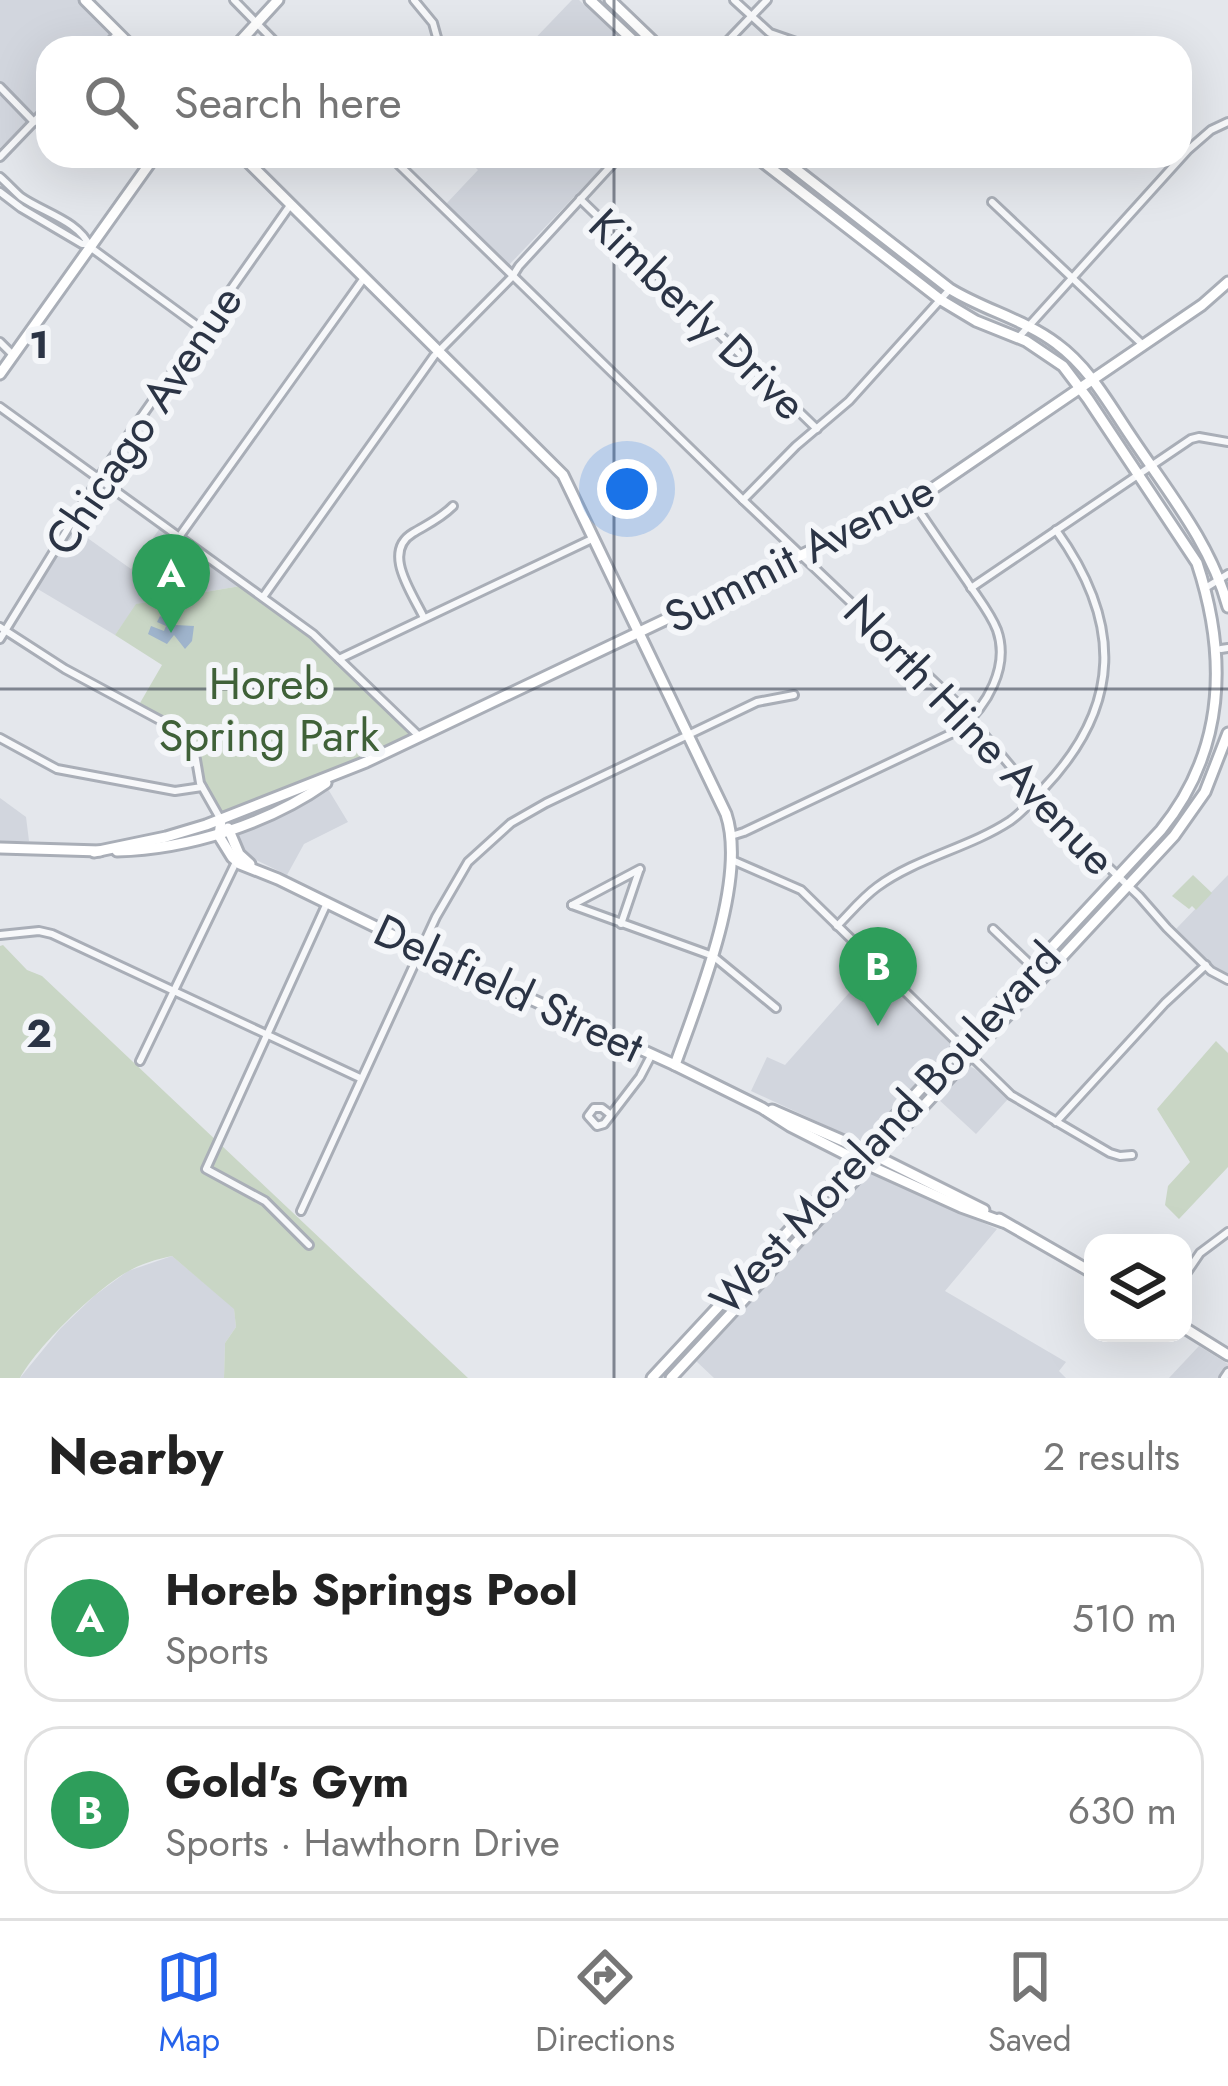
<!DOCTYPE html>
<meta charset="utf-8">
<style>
:root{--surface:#fff;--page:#f2f2f2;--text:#222;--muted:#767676;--line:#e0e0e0;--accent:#2563eb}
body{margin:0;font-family:Jost,sans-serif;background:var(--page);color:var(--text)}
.controls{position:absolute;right:36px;bottom:36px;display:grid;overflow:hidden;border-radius:24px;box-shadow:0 12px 48px #0002}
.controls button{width:108px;height:108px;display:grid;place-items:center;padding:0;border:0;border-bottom:3px solid var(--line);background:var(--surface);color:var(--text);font:60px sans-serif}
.you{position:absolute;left:627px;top:489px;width:42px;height:42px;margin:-30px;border:9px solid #fff;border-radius:50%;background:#1a73e8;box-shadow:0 0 0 18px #1a73e833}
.badge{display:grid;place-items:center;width:78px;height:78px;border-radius:50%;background:var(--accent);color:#fff;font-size:39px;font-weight:700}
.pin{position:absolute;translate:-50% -99px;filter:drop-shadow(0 3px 6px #0008)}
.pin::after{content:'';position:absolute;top:63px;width:42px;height:36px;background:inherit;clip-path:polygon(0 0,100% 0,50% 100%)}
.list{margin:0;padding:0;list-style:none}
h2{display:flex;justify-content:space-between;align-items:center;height:156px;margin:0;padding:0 48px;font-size:51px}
h2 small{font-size:39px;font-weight:400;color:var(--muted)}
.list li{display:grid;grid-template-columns:78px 1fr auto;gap:36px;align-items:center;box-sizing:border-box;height:168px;margin:0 24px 24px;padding:0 24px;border:3px solid var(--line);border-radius:36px}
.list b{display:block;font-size:45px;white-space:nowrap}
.list p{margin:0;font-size:39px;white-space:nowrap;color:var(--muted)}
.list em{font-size:39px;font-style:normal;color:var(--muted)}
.icon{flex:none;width:66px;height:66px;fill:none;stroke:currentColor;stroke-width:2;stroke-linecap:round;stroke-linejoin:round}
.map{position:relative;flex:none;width:1228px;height:1378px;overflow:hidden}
.search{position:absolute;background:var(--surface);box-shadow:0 12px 48px #0002;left:36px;right:36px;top:36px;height:132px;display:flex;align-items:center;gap:30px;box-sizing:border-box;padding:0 42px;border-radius:36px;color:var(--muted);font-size:45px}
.sheet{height:540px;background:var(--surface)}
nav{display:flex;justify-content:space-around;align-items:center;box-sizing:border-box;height:168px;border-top:3px solid var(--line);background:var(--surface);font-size:33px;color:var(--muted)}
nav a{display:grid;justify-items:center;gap:6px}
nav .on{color:var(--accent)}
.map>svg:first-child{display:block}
</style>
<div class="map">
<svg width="1228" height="1378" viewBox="0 0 1228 1378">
<rect width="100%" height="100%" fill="#e4e7ec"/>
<g fill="#d2d6de">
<polygon points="0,0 78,0 110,33 99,48 48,48 48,99 0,148"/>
<polygon points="572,0 579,0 630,48 526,48"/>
<polygon points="464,156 613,156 509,265 446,204 478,170"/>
<polygon points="72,527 131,569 160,528 240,586 137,604 115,635 36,588"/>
<polygon points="328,789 348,822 304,844 287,875 244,854 235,836 238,833"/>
<polygon points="0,798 26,817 29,841 0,841"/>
<polygon points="1228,875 1228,975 1217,969 1176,929"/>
<polygon points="872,967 953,1047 952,1052 866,1144 751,1091 767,1057 785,1065"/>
<polygon points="969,1066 975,1069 1008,1099 976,1134 937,1098"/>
<polygon points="872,1173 997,1229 945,1291 1066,1362 1059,1371 1066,1378 714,1378 695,1360 856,1187"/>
<polygon points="172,1256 234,1308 236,1327 225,1343 224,1378 20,1378 60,1329 94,1296 128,1271"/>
<polygon points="1199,1346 1228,1364 1228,1378 1169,1378"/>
</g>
<g fill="#c9d6c5">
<polygon points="240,586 312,638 412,735 366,758 224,816 204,782 199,749 188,731 140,703 162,665 115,635 136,604"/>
<polygon points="1193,875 1212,893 1196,910 1192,906 1189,909 1172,896"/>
<path d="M3 945 27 970 42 976 468 1378H224L225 1343 236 1327 234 1309 172 1256C157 1259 140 1264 127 1272 95 1290 37 1347 20 1378H0V946Z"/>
<polygon points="1216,1041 1228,1053 1228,1167 1179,1219 1165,1205 1168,1186 1190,1162 1157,1109"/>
</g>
<polygon fill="#9fb4cc" points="160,616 176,625 194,626 192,641 185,649 174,635 167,644 148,634 151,626 164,631 166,626 157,622"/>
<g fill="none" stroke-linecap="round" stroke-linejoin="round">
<g stroke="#a9aeb7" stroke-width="12">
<g id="street">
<polyline points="234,0 281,48"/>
<polyline points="414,0 433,23 438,41"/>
<polyline points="734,0 770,33 796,42"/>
<polyline points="104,48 118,33"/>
<polyline points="721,48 767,0"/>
<polyline points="0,87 34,122"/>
<polyline points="390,156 743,500 959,705 1043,805 1139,896 1167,928 1211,971 1228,980"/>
<polyline points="0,157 48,107"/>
<path d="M0 177C7 183 14 191 21 197 44 213 79 221 90 247L203 330"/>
<polyline points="0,192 21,208 82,244 87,244"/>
<polyline points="580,199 817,429"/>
<polyline points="992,202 1143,345"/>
<polyline points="1018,338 1188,150 1211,130 1228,122"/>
<polyline points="0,342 13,355"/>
<polyline points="0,407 313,634 420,737"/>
<polyline points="743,500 796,446 849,401 950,289"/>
<polyline points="179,537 364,278"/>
<polyline points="1207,587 1228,574"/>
<polyline points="971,588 1191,439 1199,437 1228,442"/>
<polyline points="263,597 434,356 512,277 519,266 620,156"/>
<path d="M424 618C413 594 381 552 413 533 428 524 440 519 453 506"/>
<polyline points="0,627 65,669 182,732 194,748 200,783 221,820"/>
<polyline points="0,639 104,470 291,204"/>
<polyline points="1221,649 1228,648"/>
<polyline points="339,659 594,538"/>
<polyline points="0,738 57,769 175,791 202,787"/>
<path d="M731 836 744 832 959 730C987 706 1010 667 997 630 990 612 977 597 967 581 949 555 931 529 913 502"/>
<polyline points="732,860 801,890 1011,1095 1110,1153 1120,1156 1132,1155"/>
<polyline points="572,905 713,956 776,1008"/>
<polyline points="572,905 640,869"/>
<polyline points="621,924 639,871"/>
<path d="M837 926C850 913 862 898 877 887 916 858 969 848 1010 821 1023 812 1032 800 1043 789 1123 705 1122 622 1056 530"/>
<polyline points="993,929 1034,968"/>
<polyline points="0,935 39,931 52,934 360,1078"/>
<polyline points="140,1061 236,862"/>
<polyline points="611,1115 602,1108 594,1108 588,1116 597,1126 604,1124 640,1077 652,1054"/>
<polyline points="1056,1122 1165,1003 1206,965"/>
<polyline points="301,1211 436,917 468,862 511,823 546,803 757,702 794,695"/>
<polyline points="309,1245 265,1201 206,1169 327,903"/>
<polyline points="1183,1278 1200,1253 1228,1232"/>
<polyline points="1224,1378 1228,1372"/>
</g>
</g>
<g stroke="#a9aeb7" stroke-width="15">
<g id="secondary">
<polyline points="85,0 133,48"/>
<polyline points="590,0 641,48"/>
<polyline points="610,0 660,48"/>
<polyline points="234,48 278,0"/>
<path d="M242 156 563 475 726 814C748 880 698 1000 675 1065"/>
<path d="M779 156 950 289C984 310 1026 320 1057 344 1090 368 1110 406 1132 438 1168 492 1211 544 1228 607"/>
<polyline points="0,374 155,156"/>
<polyline points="221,820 219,836 232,857 240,864 278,879 421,949 675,1065 762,1108 790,1126 855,1159 961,1207 1003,1222"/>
<polyline points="228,828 239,854 250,864"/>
<polyline points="0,848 100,851"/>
<path d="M117 851C188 849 268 824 326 783"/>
<polyline points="94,852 166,837 206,825 366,762 913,502 1202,305 1228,282"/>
<polyline points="772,1110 864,1150 984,1210"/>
<polyline points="999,1219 1093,1273"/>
<polyline points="1183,1327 1228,1355"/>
<path d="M652 1378 1161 830C1225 751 1228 657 1197 563L1088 399 1063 366 1026 341 976 321 941 300 755 156"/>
<polyline points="671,1378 1174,836 1205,792 1228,733"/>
</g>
</g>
<use href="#street" stroke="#f7f8fa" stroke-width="6"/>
<use href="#secondary" stroke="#fff" stroke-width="9"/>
</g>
<path fill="none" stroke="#2b3445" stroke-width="3" stroke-opacity="0.55" d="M614 0V48M614 156V1378M0 689H1228"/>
<g text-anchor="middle" stroke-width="12" stroke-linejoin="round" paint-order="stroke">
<g font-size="45" fill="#2b3445" stroke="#f4f6f9">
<text transform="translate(698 314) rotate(44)" y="16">Kimberly Drive</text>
<text transform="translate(143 420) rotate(-56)" y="16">Chicago Avenue</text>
<text transform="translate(799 553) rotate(-27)" y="16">Summit Avenue</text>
<text transform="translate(980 735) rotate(46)" y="16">North Hine Avenue</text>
<text transform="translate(509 988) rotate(25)" y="16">Delafield Street</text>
<text transform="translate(885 1128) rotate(-47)" y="16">West Moreland Boulevard</text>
</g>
<g font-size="45" fill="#3f6138" stroke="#f4f6f9">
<text x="269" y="699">Horeb<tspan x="269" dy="52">Spring Park</tspan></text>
</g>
</g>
<g font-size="39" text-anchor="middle" font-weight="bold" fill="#2b3445" stroke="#f4f6f9" stroke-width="12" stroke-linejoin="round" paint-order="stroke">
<text x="39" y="358">1</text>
<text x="39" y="1047">2</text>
</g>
</svg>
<div class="controls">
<button><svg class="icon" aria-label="layers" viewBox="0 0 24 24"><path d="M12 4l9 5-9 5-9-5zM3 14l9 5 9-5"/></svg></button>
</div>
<div class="you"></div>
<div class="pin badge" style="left:171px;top:633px;background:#2e9e5b">A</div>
<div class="pin badge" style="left:878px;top:1026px;background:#2e9e5b">B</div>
<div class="search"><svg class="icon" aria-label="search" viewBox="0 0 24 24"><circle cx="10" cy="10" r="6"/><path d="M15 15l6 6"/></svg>Search here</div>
</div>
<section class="sheet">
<h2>Nearby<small>2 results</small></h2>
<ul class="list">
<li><span class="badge" style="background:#2e9e5b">A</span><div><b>Horeb Springs Pool</b><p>Sports</p></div><em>510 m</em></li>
<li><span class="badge" style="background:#2e9e5b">B</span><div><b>Gold's Gym</b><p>Sports · Hawthorn Drive</p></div><em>630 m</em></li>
</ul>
</section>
<nav>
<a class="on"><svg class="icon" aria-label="map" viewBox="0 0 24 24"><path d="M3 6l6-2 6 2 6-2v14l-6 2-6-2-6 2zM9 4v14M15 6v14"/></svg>Map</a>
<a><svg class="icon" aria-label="directions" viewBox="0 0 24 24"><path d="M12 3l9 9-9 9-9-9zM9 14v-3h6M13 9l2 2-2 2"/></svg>Directions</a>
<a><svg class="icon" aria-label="saved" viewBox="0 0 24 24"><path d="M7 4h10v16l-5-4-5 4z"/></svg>Saved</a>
</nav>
